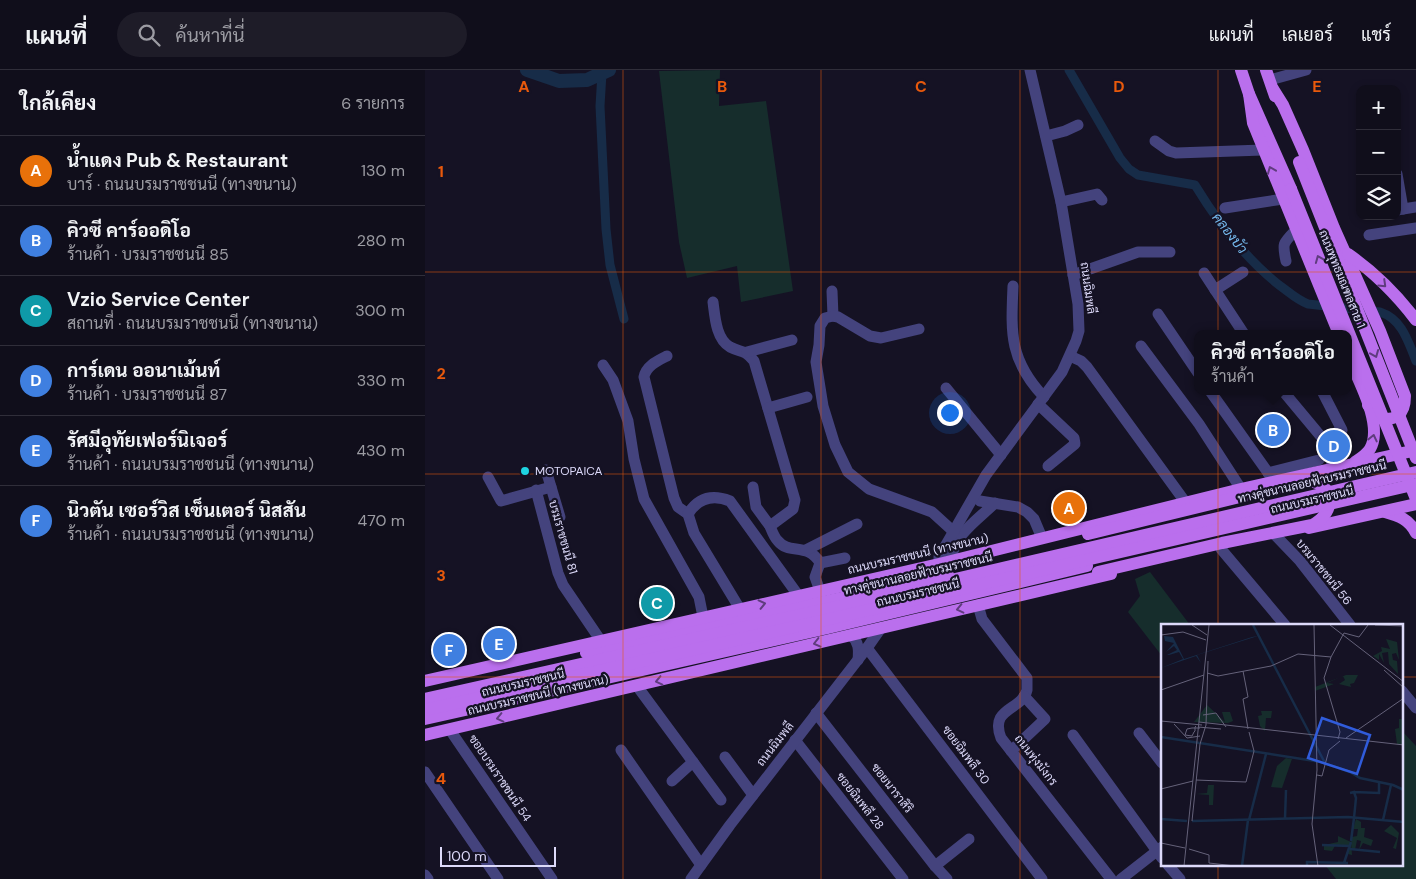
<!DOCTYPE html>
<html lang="th">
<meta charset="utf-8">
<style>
:root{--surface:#100e1b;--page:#1e1c28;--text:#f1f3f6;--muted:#9c9ca3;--line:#302e3a;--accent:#0b8043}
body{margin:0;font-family:"DM Sans",Sarabun,sans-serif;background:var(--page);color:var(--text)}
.controls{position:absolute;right:15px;top:15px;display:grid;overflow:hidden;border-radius:10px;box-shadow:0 2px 8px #0003}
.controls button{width:45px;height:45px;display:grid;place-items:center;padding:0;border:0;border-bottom:1px solid var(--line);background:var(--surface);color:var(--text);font:25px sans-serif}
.scale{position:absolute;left:15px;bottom:12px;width:116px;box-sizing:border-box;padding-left:5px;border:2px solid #dddafa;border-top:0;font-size:14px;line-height:18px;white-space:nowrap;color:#dddafa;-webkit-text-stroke:4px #151224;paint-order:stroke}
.you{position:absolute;left:524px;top:342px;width:18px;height:18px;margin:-12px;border:4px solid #fff;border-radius:50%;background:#1a73e8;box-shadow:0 0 0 8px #1a73e833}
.badge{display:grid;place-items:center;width:32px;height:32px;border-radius:50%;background:var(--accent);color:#fff;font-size:16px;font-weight:700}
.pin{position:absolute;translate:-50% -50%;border:2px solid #fff;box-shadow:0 1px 5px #0006}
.popup{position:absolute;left:769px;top:260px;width:158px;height:65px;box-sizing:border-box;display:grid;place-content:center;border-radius:10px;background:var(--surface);filter:drop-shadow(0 1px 4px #0005);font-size:16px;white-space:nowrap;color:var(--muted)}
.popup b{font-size:19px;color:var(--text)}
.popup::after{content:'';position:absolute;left:50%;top:100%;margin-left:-10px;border:10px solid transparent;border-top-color:var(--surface)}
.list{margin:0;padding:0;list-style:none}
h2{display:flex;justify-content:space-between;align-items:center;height:65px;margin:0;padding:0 20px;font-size:21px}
h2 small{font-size:16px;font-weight:400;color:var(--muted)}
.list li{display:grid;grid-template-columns:32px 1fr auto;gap:15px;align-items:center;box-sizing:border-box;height:70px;padding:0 20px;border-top:1px solid var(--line)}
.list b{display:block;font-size:19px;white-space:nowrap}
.list p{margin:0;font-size:16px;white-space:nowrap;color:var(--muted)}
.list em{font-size:16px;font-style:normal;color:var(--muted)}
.icon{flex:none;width:28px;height:28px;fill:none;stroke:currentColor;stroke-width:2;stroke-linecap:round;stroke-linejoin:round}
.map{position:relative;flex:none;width:991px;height:809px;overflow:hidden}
header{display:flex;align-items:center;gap:30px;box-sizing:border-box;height:70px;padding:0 25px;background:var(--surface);border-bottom:1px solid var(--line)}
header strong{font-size:24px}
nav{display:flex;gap:28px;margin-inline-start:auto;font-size:18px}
.search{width:350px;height:45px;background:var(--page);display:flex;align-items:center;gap:12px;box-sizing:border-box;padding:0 18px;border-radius:28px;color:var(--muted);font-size:19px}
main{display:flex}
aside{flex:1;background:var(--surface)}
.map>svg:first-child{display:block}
</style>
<header>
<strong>แผนที่</strong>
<div class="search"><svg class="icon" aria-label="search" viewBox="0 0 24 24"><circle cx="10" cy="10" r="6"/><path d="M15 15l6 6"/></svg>ค้นหาที่นี่</div>
<nav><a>แผนที่</a><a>เลเยอร์</a><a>แชร์</a></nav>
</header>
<main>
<aside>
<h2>ใกล้เคียง<small>6 รายการ</small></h2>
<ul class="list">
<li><span class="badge" style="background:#e8710a">A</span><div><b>น้ำแดง Pub &amp; Restaurant</b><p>บาร์ · ถนนบรมราชชนนี (ทางขนาน)</p></div><em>130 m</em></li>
<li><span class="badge" style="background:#3f7fe0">B</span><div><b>คิวซี คาร์ออดิโอ</b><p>ร้านค้า · บรมราชชนนี 85</p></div><em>280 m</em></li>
<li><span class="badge" style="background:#0f9aa8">C</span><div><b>Vzio Service Center</b><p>สถานที่ · ถนนบรมราชชนนี (ทางขนาน)</p></div><em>300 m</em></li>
<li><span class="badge" style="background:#3f7fe0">D</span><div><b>การ์เดน ออนาเม้นท์</b><p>ร้านค้า · บรมราชชนนี 87</p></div><em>330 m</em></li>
<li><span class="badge" style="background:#3f7fe0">E</span><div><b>รัศมีอุทัยเฟอร์นิเจอร์</b><p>ร้านค้า · ถนนบรมราชชนนี (ทางขนาน)</p></div><em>430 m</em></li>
<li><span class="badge" style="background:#3f7fe0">F</span><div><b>นิวตัน เซอร์วิส เซ็นเตอร์ นิสสัน</b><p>ร้านค้า · ถนนบรมราชชนนี (ทางขนาน)</p></div><em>470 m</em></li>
</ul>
</aside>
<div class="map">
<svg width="991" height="809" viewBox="0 0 991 809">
<rect width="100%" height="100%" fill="#151224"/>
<g fill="#162d2c">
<polygon points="295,0 294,36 341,31 368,221 316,232 312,196 262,208 254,172 234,1"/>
<polygon points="725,502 765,555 737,555 737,586 703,542 715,526 710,509"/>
<polygon points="977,661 991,676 991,809 911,809 900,795 977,795"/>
</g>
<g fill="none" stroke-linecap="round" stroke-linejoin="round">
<g stroke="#172c48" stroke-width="9">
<path d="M644 0 695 88 704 99 713 105 770 115C793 153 819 187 854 215 864 222 872 230 883 234L955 242C977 249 983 271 991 291"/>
<polyline points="177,3 175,36 181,159 185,195 199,249"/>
</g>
<polyline stroke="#172c48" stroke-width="14" points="102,0 134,11 162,10 184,0"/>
<g stroke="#44437d" stroke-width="11">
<polyline points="845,10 881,0"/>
<polyline points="621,66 640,61 653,55"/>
<polyline points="730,71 744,81 751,83 838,80"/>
<polyline points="972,104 978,139"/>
<polyline points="636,132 672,124 677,130"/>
<polyline points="800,138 858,129"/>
<polyline points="972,140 991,137"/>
<polyline points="944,165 991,158"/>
<path d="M861 191C857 173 858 173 871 160"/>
<polyline points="779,203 819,264"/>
<polyline points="648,205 713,182 745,182"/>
<path d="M588 216C586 263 584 290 619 327"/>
<polyline points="790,220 818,202"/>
<polyline points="407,221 408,246"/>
<path d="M288 232C290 247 291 269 305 277 317 283 319 279 329 291L370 430 368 439 345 456C347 461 349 467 353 471 364 485 383 472 395 493L390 507 395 521"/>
<polyline points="733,244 773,303"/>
<polyline points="494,259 456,268 445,266 413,247 408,246 400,248 395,256 394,275 391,292 398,336 410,375 423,402 444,419 507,442 529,462"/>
<polyline points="716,276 774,354 816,419"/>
<polyline points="322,282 367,270"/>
<path d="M242 286C232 291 221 296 219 307L249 428 253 437 263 444 269 463 315 539"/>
<polyline points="645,286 656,291 662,297 761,433"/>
<polyline points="178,295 188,310 203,351 209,389 219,429 274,527 278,547"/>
<polyline points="521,318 576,385"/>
<polyline points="785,321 849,411"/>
<polyline points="858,321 898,369"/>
<polyline points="897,321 917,360 898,369 909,398"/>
<polyline points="613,334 649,368 650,374 623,396"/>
<polyline points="343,338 382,327"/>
<polyline points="121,400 126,417"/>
<polyline points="843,403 894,390"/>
<polyline points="63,407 76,431 126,417 135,447"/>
<polyline points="328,417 331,437 345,456"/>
<polyline points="111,420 133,503 138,515 176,571"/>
<polyline points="555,431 593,437 602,442 609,449 617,468"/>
<path d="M263 444C273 428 287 424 305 431L373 525"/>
<polyline points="851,466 875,491 925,555"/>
<polyline points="796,479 860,555"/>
<polyline points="381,480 432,454"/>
<path d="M525 491C532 462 549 453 570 433"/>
<polyline points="395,493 420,488"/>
<polyline points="514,494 514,487 561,405 637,302 651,271 654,261 653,234 636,132 605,0"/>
<path d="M553 535 557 549 602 608C602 612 602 617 602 620 597 641 564 637 576 668L686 809"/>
<path d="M426 565C434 572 434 580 433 590"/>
<polyline points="442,578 617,809"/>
<polyline points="212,616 296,730"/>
<polyline points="977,621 991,638"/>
<polyline points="391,643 510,796 522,809"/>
<polyline points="25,660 127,809"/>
<polyline points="714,663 737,693"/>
<polyline points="648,665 737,788"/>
<polyline points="370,670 478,809"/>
<polyline points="196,680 276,795"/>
<polyline points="586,681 620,649 599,626"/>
<polyline points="300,687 328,725"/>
<polyline points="0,702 73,809"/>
<polyline points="247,711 268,692"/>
<polyline points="743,795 755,809"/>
<polyline points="510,796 544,769"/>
<polyline points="0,805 3,809"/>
<polyline points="266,809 305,755 442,578 456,558"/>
<polyline points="696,809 737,777"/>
</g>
<g stroke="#ba6fed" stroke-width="12">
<polyline points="816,0 824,24 866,119"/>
<polyline points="841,0 850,26"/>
<path d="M848 19 858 35 878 80 909 158 955 261 980 326C980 344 971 352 953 348L943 335"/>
<polyline points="824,24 828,53 914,264"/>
<path d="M923 184C949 202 972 225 991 250"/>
<path d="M923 286C933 310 959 355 945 379 941 385 936 388 930 392"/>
<path d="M960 442C974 446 984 449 991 463"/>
<polyline points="884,458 991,434"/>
<polyline points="161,583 523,505"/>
<polyline points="0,611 514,494 816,419 991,380"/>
<polyline points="0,649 403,558 662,496"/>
<polyline points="0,665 686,504"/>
</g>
<g stroke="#ba6fed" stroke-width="12">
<polyline points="874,92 991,388"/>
<polyline points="866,119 991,429"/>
<path d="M663 464 880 411C910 411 913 442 887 455L797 473 673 502"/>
<polyline points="0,629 406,538 991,402"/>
<polyline points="0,640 409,548 991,414"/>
</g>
</g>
<defs><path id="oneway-chevron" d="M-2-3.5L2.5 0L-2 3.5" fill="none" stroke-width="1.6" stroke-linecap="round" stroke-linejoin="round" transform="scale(1.25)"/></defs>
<g stroke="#5f3c7e">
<use href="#oneway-chevron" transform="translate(846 100) rotate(-112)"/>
<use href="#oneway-chevron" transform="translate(894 189) rotate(-112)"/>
<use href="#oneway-chevron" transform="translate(958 214) rotate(44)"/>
<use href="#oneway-chevron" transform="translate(950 284) rotate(68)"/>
<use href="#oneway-chevron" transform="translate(948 368) rotate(-77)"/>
<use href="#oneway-chevron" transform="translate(337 534) rotate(-13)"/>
<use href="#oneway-chevron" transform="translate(535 539) rotate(167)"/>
<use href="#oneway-chevron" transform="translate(392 573) rotate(166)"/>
<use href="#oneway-chevron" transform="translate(234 611) rotate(167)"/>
<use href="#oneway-chevron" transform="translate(75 648) rotate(167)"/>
</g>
<path fill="none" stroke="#e8590c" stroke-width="1" stroke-opacity="0.55" d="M198 0V809M396 0V809M595 0V809M793 0V555M0 202H991M0 404H991M0 607H737M977 607H991M793 795V809"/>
<circle fill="#1ed4e2" stroke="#151224" stroke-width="2" cx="100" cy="401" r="5"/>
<g text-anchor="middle" stroke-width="4.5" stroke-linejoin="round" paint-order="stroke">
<g font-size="12" fill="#dddafa" stroke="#151224">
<text transform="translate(917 209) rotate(68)" y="4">ถนนพุทธมณฑลสาย 1</text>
<text transform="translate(663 218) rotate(82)" y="4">ถนนฉิมพลี</text>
<text transform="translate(887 412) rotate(-13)" y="4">ทางคู่ขนานลอยฟ้าบรมราชชนนี</text>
<text transform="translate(887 430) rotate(-13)" y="4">ถนนบรมราชชนนี</text>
<text transform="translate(138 467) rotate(74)" y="4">บรมราชชนนี 81</text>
<text transform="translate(493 484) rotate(-13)" y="4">ถนนบรมราชชนนี (ทางขนาน)</text>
<text transform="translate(899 502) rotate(51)" y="4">บรมราชชนนี 56</text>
<text transform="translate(493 504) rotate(-13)" y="4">ทางคู่ขนานลอยฟ้าบรมราชชนนี</text>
<text transform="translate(493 523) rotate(-13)" y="4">ถนนบรมราชชนนี</text>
<text transform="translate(98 613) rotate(-13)" y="4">ถนนบรมราชชนนี</text>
<text transform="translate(113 625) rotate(-13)" y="4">ถนนบรมราชชนนี (ทางขนาน)</text>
<text transform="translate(350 674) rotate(-52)" y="4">ถนนฉิมพลี</text>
<text transform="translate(541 685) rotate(53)" y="4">ซอยฉิมพลี 30</text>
<text transform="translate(611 690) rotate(52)" y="4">ถนนทุ่งมังกร</text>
<text transform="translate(75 708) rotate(56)" y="4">ซอยบรมราชชนนี 54</text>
<text transform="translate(467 718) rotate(52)" y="4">ซอยนาราสิริ</text>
<text transform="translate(435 731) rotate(52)" y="4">ซอยฉิมพลี 28</text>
</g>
<g font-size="12" fill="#dddafa" stroke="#151224" text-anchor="start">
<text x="110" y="405">MOTOPAICA</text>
</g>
<g font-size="14" font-style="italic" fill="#75b9ed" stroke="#151224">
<text transform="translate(805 163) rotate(52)" y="5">คลองบัว</text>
</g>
</g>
<g transform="translate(736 554)">
<rect width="242" height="242" fill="#151224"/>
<path d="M225 15 236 18 238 36 235 29 231 30 232 36 236 37 237 50 228 40 227 28 221 29 223 39 218 30V36L212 32 221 27 220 23 229 25ZM185 51H197L193 59 189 60 190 63 178 60 184 56 182 52 166 59 173 60 154 67V63ZM46 81 64 98 61 88H69L72 97 67 99 33 98ZM100 87H111L110 94H105L104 107 99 102 97 92 101 91ZM238 95H242V121L236 120 234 105 238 104ZM125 134 131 135 121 164 110 163 116 142ZM47 161H53L52 181H48V171L35 170 46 169ZM195 195 200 198V204H204L203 213 212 216 210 222 202 219 198 226 200 217 196 216 194 226 191 225 190 218 191 231 187 230 189 223 174 222 171 227 163 226V221L177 218V212L190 218 191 213 196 212 197 205H192ZM230 201 238 209 235 225 232 224 236 214 223 207Z" fill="#162d2c"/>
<path d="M3 12 12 13 23 35 91 13 97 12 36 31 40 39 35 32 0 44 22 35 18 28 8 31H6L16 26 13 22 5 28 13 19 4 17Z" fill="#172c48"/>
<path fill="none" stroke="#172c48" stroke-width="2.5" d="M92 1 164 139M0 113 160 138 189 148 199 154 232 161 243 166M193 168 218 169V159M189 169 193 168 195 174 193 194M124 194 125 166M0 195 26 197M88 196 105 130M222 196 230 161M31 197 187 193 243 198M190 217 193 194M161 221 189 222M189 225 219 228M183 239 190 218M81 242 87 196M146 242V238L187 239"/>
<path fill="none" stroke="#65627a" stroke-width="1" d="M31 1 46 11M153 1 156 146 151 200 157 242M169 1 243 58M214 1 243 2M0 11 22 8 45 16M170 33 163 54 179 108 177 115M223 46 243 64M82 47 87 73 82 75 87 105M46 49 57 52 110 42 137 30 170 33 183 9 198 13 207 1M0 66 43 51M42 91 55 89 65 103M0 97 41 101M38 98 243 121M13 100 26 114 39 112M35 102 34 103V107L33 108 31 112 24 111 26 105 31 104H39M37 103 60 105M185 114 243 74M156 151 161 152 168 126 179 117M35 156 85 158 93 127 88 108M0 165 32 157M31 197 39 120 45 101 47 37M0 219 24 224M28 225 48 231V239L74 242M23 242 48 1"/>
<path fill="#305cdb" fill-opacity="0.15" stroke="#305cdb" stroke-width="2.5" d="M161 94 209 111 196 150 147 134Z"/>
<rect width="242" height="242" fill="none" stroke="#dddafa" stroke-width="2.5"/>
</g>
<g font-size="16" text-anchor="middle" font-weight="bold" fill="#e8590c" stroke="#151224" stroke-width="4.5" stroke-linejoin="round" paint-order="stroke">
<text x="99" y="22">A</text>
<text x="297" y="22">B</text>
<text x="496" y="22">C</text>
<text x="694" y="22">D</text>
<text x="892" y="22">E</text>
<text x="16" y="107">1</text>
<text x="16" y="309">2</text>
<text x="16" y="511">3</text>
<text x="16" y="714">4</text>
</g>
</svg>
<div class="controls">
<button>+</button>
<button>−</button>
<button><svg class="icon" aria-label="layers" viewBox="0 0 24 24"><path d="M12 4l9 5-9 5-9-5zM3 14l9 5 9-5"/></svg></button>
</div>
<div class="scale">100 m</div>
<div class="you"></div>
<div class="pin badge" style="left:644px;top:438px;background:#e8710a">A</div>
<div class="pin badge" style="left:848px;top:360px;background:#3f7fe0">B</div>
<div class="popup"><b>คิวซี คาร์ออดิโอ</b>ร้านค้า</div>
<div class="pin badge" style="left:232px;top:533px;background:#0f9aa8">C</div>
<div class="pin badge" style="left:909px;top:376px;background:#3f7fe0">D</div>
<div class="pin badge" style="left:74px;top:574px;background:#3f7fe0">E</div>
<div class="pin badge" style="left:24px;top:580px;background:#3f7fe0">F</div>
</div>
</main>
